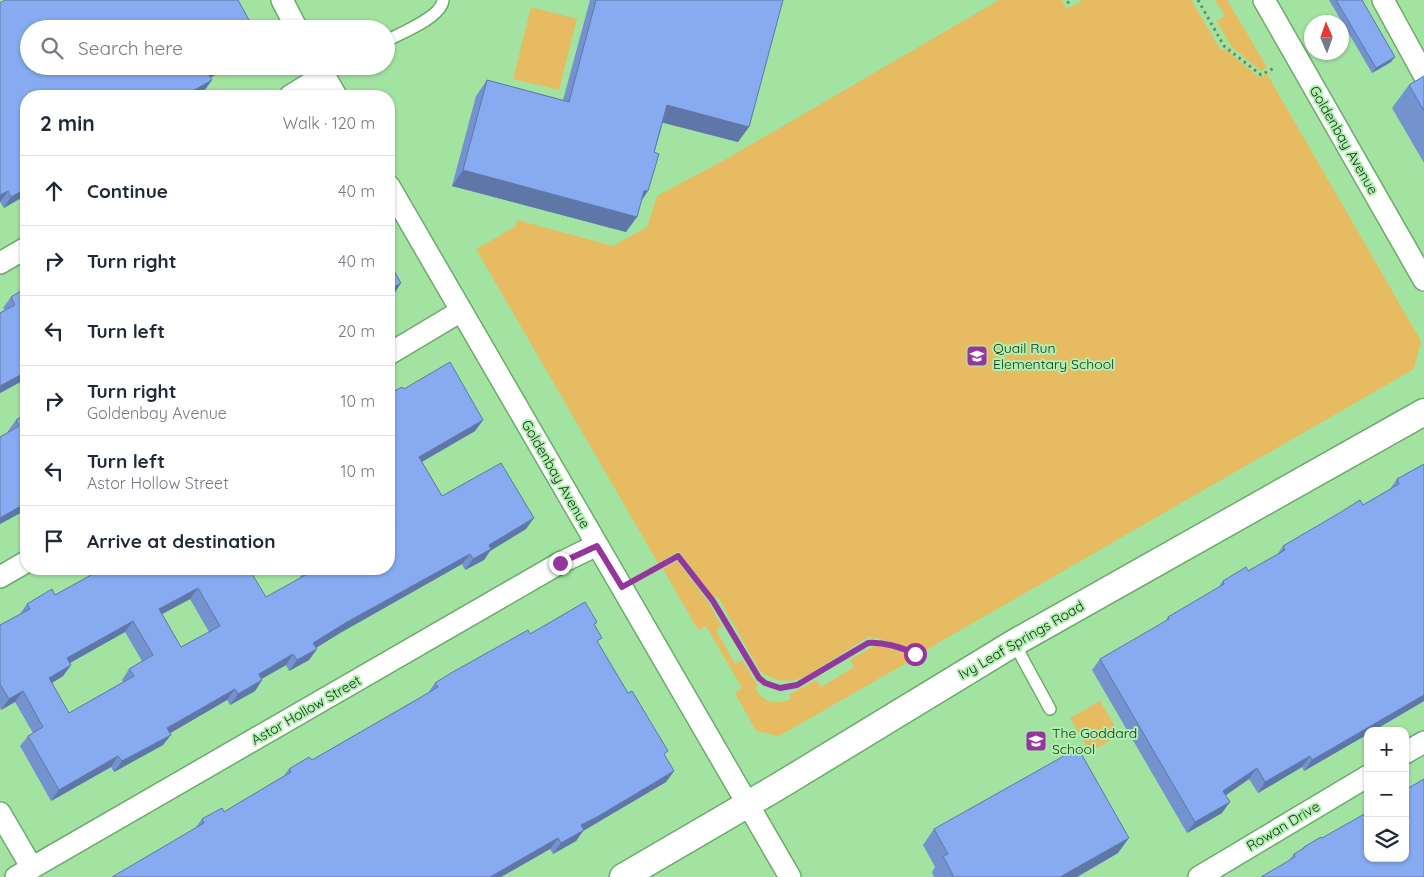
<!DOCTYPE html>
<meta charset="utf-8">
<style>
:root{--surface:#fff;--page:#f6f6f7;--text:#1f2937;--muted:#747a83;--line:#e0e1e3}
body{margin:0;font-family:Quicksand,sans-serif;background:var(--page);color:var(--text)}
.controls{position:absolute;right:15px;bottom:15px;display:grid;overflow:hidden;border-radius:10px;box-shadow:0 1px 4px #0004}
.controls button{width:45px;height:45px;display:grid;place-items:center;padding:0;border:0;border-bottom:1px solid var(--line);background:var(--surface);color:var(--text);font:25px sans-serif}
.compass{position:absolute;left:1304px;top:15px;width:45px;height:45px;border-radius:50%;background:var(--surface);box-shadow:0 1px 4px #0004;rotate:358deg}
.stop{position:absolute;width:15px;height:15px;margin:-11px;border:4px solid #95359e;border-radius:50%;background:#fff}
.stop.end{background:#95359e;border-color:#fff;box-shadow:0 1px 5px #0008}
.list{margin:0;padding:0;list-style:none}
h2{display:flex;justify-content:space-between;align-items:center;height:65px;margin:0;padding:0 20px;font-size:21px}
h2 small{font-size:16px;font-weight:400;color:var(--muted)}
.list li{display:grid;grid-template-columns:32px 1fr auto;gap:15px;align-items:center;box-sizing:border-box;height:70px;padding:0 20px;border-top:1px solid var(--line)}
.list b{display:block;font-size:19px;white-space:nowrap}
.list p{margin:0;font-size:16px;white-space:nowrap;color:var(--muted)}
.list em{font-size:16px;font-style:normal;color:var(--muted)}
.icon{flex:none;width:28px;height:28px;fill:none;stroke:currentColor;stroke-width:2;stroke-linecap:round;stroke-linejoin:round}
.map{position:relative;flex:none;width:1424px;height:877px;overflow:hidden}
.search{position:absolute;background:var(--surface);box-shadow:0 1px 4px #0004;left:20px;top:20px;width:375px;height:55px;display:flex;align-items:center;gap:12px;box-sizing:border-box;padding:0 18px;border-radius:28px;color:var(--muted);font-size:19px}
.panel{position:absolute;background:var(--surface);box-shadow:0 1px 4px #0004;left:20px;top:90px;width:375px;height:485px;border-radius:20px}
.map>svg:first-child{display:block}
</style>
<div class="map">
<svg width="1424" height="877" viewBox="0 0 1424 877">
<rect width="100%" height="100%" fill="#a3e3a2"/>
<g fill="#e6bb61">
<path d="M999 0H1062L1067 9 1083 0H1191L1221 50 1225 49 1260 78 1267 74 1421 341 1414 369 919 654 915 649 910 647 877 638 872 639 870 636 804 677C788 684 774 681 760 671L718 597 714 598 679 551 658 563 476 249 516 226 517 220 613 246 647 227 657 196 728 158Z"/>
<polygon points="1215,0 1227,0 1267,67 1261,71 1232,47 1216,21 1225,16"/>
<polygon points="531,7 577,19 559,90 513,79"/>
<path d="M677 561 707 600 722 627 716 630 735 664 742 660 758 686 755 688C762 703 778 706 791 698L789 695 816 680 821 687 854 667 850 660 876 645 910 654 915 658 779 736 756 731 735 693 742 688 706 626 698 630 663 569Z"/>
<polygon points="1100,701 1120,735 1090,752 1070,718"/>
</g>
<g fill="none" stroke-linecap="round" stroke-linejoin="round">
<g stroke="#6dab6d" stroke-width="14">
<g id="service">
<path d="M386 41C401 33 442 17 443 0"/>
<polyline points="324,75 341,66"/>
<polyline points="1014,643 1050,709"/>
</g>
</g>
<g stroke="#6dab6d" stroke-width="24">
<g id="minor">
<polyline points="282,0 297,29"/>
<polyline points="1264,0 1424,280"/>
<polyline points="1383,0 1424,75"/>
<polyline points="319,66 336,96"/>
<polyline points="290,96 324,75"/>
<polyline points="389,186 790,877"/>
<polyline points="0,263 26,248"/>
<polyline points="389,354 461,311"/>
<polyline points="0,577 26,562"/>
<polyline points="1405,753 1424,742"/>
<polyline points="0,813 32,868"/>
<polyline points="16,877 560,563 597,545"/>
<polyline points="1199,877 1368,776"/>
</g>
</g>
<g stroke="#6dab6d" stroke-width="29">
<polyline id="tertiary" points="623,877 779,786 1014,643 1424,412"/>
</g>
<g stroke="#608e60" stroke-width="3" stroke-dasharray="2.5 4" stroke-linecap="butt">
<polyline points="1198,0 1224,46 1261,75 1276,67"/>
<polyline points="1067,3 1072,0"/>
<path d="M642 576 678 556 713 601 759 678 765 683 780 687 797 685 868 643C879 642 907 647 914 654 917 656 919 661 921 664"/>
</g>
<use href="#service" stroke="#fff" stroke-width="11"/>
<use href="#minor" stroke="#fff" stroke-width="21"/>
<use href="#tertiary" stroke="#fff" stroke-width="26"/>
</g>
<g fill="#7492ce" fill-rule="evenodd">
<polygon points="590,0 783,0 738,142 663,122 641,201 626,232 452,186 476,96 487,80 563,100"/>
<polygon points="1329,0 1362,0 1391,62 1372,73"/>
<polygon points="29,66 230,66 210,78 212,80 204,91 195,96 26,96 26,195 4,208 0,202"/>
<polygon points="1424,76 1424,163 1392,108 1409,85"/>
<polygon points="26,288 26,379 0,393 0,313 5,310 3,308 11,297"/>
<path d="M404 389 483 420 475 431 422 462 442 496 526 529 490 551 484 560 465 570 462 564 340 633 316 648 317 649 309 660 289 671 286 665 261 679 262 680 255 691 230 705 227 700 170 733 163 745 114 772 111 767 51 801 20 746 28 736 33 733 15 702 1 710 0 708V625L20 614 27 604 55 595 102 569 266 597 299 579 306 569H389V394ZM190 599 209 632 181 647 162 614ZM125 632 142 661 129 669 122 680 123 682 69 713 52 683 63 676 71 665 70 663Z"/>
<polygon points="26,414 26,510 0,524 8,431 16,420"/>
<polygon points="1424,464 1424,701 1373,731 1368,731 1368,734 1304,771 1302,767 1258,793 1249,779 1226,795 1222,813 1187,833 1092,670 1100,659 1164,623 1168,617 1218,588 1223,581 1248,571 1277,555 1283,546 1363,505 1390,489 1397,479"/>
<polygon points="597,622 594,626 598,643 674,771 666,782 583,831 576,841 553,854 550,849 501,877 196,827 202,819 224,812 237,804 283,777 289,769 312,760 428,693 435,683 530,634"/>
<polygon points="934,829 1118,853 1077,877 934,877 932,872 935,867 923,845"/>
<polygon points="1322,838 1289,860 1294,854 1301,850 1304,847"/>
</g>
<g fill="#5e77a8">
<polygon points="1395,57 1391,62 1372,73 1376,68"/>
<polygon points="219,66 230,66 200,84 208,73"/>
<polygon points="212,80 204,91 195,96 184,96"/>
<polygon points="667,105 749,127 738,142 656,121"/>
<polygon points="463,170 637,217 626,232 452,186"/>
<polygon points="26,189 26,195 4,208 11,197"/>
<polygon points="8,191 0,202 0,195"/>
<polygon points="644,191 648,191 637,207"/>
<polygon points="401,283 394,294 389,297 389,290"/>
<polygon points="26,372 26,379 0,393 0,386"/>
<polygon points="483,420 475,431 411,468 419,457"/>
<polygon points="26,503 26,510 0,524 0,518"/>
<polygon points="534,518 526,529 490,551 484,560 465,570 473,559 489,545"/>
<polygon points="470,554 462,564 340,633 306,654 313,643 347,622"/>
<polygon points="198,588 190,599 151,620 159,609"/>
<polygon points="133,621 125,632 59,669 67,658"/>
<polygon points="317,649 309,660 289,671 297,660"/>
<polygon points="293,654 286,665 251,685 259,674"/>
<polygon points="71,665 63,676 42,689 49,678"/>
<polygon points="262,680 255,691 230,705 238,694"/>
<polygon points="235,689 227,700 167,735 167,728 174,724"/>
<polygon points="23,691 15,702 1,710 9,699"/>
<polygon points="1424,695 1424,701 1373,731 1368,731 1368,734 1304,771 1312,760"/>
<polygon points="171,735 163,745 114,772 122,761"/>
<polygon points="118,756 111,767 51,801 59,790"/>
<polygon points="1310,756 1302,767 1258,793 1265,782"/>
<polygon points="1257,768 1249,779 1216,802 1223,791"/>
<polygon points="674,771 666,782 583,831 576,841 553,854 561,843 581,825"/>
<polygon points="1230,802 1222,813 1187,833 1195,822"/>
<polygon points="558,838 550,849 501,877 490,877"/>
<polygon points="1129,838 1118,853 1077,877 1060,877"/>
</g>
<g fill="#87aaf0" stroke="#5e77a8" fill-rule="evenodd">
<polygon points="5,0 238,0 254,29 29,29 29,66 219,66 208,73 212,80 184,96 26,96 26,189 11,197 8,191 0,195 0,3"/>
<polygon points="596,0 783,0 749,127 667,105 654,152 659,154 648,191 644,191 637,217 463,170 487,80 569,102"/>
<polygon points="1336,0 1362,0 1395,57 1376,68"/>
<polygon points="1424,76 1424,111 1409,85"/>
<polygon points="389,262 401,283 389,290"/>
<polygon points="26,288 26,372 0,386 0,313 15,305 11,297"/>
<path d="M450 362 483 420 419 457 442 496 501 463 534 518 489 545 491 549 473 559 470 554 347 622 313 643 317 649 297 660 293 654 259 674 262 680 238 694 235 689 174 724 167 728 171 735 122 761 118 756 59 790 28 736 43 727 23 691 9 699 0 684V625L30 609 27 604 52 589 55 595 102 569H249L266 597 309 573 307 569H389V526L395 523 389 513V394L402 387 404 389ZM198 588 220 626 181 647 159 609ZM133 621 153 655 129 669 134 676 69 713 49 678 71 665 67 658Z"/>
<polygon points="26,414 26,503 0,518 0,437 19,426 16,420"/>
<polygon points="1424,464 1424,695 1312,760 1310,756 1265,782 1257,768 1223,791 1230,802 1195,822 1100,659 1169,619 1168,617 1224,584 1223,581 1246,567 1248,571 1285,550 1283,546 1341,512 1360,500 1363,505 1399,484 1397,479"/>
<polygon points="585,602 597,622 594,624 602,638 597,641 628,693 632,691 668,751 664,754 674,771 597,817 581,825 584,830 561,843 558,838 490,877 112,877 204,823 202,819 222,808 224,812 237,804 291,772 289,769 309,757 312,760 423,696 438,687 435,683 451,673 528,630 530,634"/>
<polygon points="1078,748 1129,838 1060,877 954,877 943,856 948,854 934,829"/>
<polygon points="1424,779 1424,877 1261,877 1295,857 1294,854 1304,848 1304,847 1321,837 1322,838 1368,812 1368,858 1405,858 1405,790"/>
</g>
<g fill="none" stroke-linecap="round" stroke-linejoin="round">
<path stroke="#95359e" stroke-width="6" d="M560 563 597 546 622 587 678 556 713 601 759 678 765 683 780 688 797 685 868 643C883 642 902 647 915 654"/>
</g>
<defs>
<g id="school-square" transform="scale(1.125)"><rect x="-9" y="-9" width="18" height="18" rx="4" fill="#95359e" stroke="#aff0ae"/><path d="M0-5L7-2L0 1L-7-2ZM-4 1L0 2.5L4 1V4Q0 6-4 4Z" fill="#fff"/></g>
</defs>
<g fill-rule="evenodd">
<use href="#school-square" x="977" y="356"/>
<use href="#school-square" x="1036" y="741"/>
</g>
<g text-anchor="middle" stroke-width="4" stroke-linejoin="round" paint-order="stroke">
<g font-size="14" fill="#152e15" stroke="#aff0ae">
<text transform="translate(1344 140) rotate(60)" y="5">Goldenbay Avenue</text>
<text transform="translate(556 474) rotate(60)" y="5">Goldenbay Avenue</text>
<text transform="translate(1021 640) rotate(-30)" y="5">Ivy Leaf Springs Road</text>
<text transform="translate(306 710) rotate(-30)" y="5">Astor Hollow Street</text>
<text transform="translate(1283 826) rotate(-31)" y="5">Rowan Drive</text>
</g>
<g font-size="14" fill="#152e15" stroke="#aff0ae" text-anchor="start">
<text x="993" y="353">Quail Run<tspan x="993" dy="16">Elementary School</tspan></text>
<text x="1052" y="738">The Goddard<tspan x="1052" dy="16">School</tspan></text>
</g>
</g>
</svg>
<div class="controls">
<button>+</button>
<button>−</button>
<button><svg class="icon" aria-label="layers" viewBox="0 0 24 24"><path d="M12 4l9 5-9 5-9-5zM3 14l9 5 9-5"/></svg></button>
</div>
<svg class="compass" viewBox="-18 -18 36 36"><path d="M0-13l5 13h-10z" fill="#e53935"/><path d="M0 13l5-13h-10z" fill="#747a83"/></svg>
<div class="stop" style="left:915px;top:654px"></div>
<div class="stop end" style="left:560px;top:563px"></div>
<div class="search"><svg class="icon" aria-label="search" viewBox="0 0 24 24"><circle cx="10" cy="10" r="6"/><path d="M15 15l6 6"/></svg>Search here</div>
<section class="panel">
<h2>2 min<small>Walk · 120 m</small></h2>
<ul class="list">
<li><svg class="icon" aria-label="ahead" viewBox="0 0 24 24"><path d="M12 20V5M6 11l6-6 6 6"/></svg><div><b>Continue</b></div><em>40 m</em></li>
<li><svg class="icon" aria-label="right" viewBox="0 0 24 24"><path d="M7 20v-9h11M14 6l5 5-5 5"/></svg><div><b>Turn right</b></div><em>40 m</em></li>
<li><svg class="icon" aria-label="left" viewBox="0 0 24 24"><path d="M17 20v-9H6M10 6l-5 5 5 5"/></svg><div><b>Turn left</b></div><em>20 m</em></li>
<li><svg class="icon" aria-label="right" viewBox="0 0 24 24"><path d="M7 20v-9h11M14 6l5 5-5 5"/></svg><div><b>Turn right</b><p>Goldenbay Avenue</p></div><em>10 m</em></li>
<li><svg class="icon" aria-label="left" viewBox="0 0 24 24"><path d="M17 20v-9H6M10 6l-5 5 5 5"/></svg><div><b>Turn left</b><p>Astor Hollow Street</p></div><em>10 m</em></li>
<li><svg class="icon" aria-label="arrive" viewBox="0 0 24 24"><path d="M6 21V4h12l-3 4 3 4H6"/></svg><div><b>Arrive at destination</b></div></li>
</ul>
</section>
</div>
